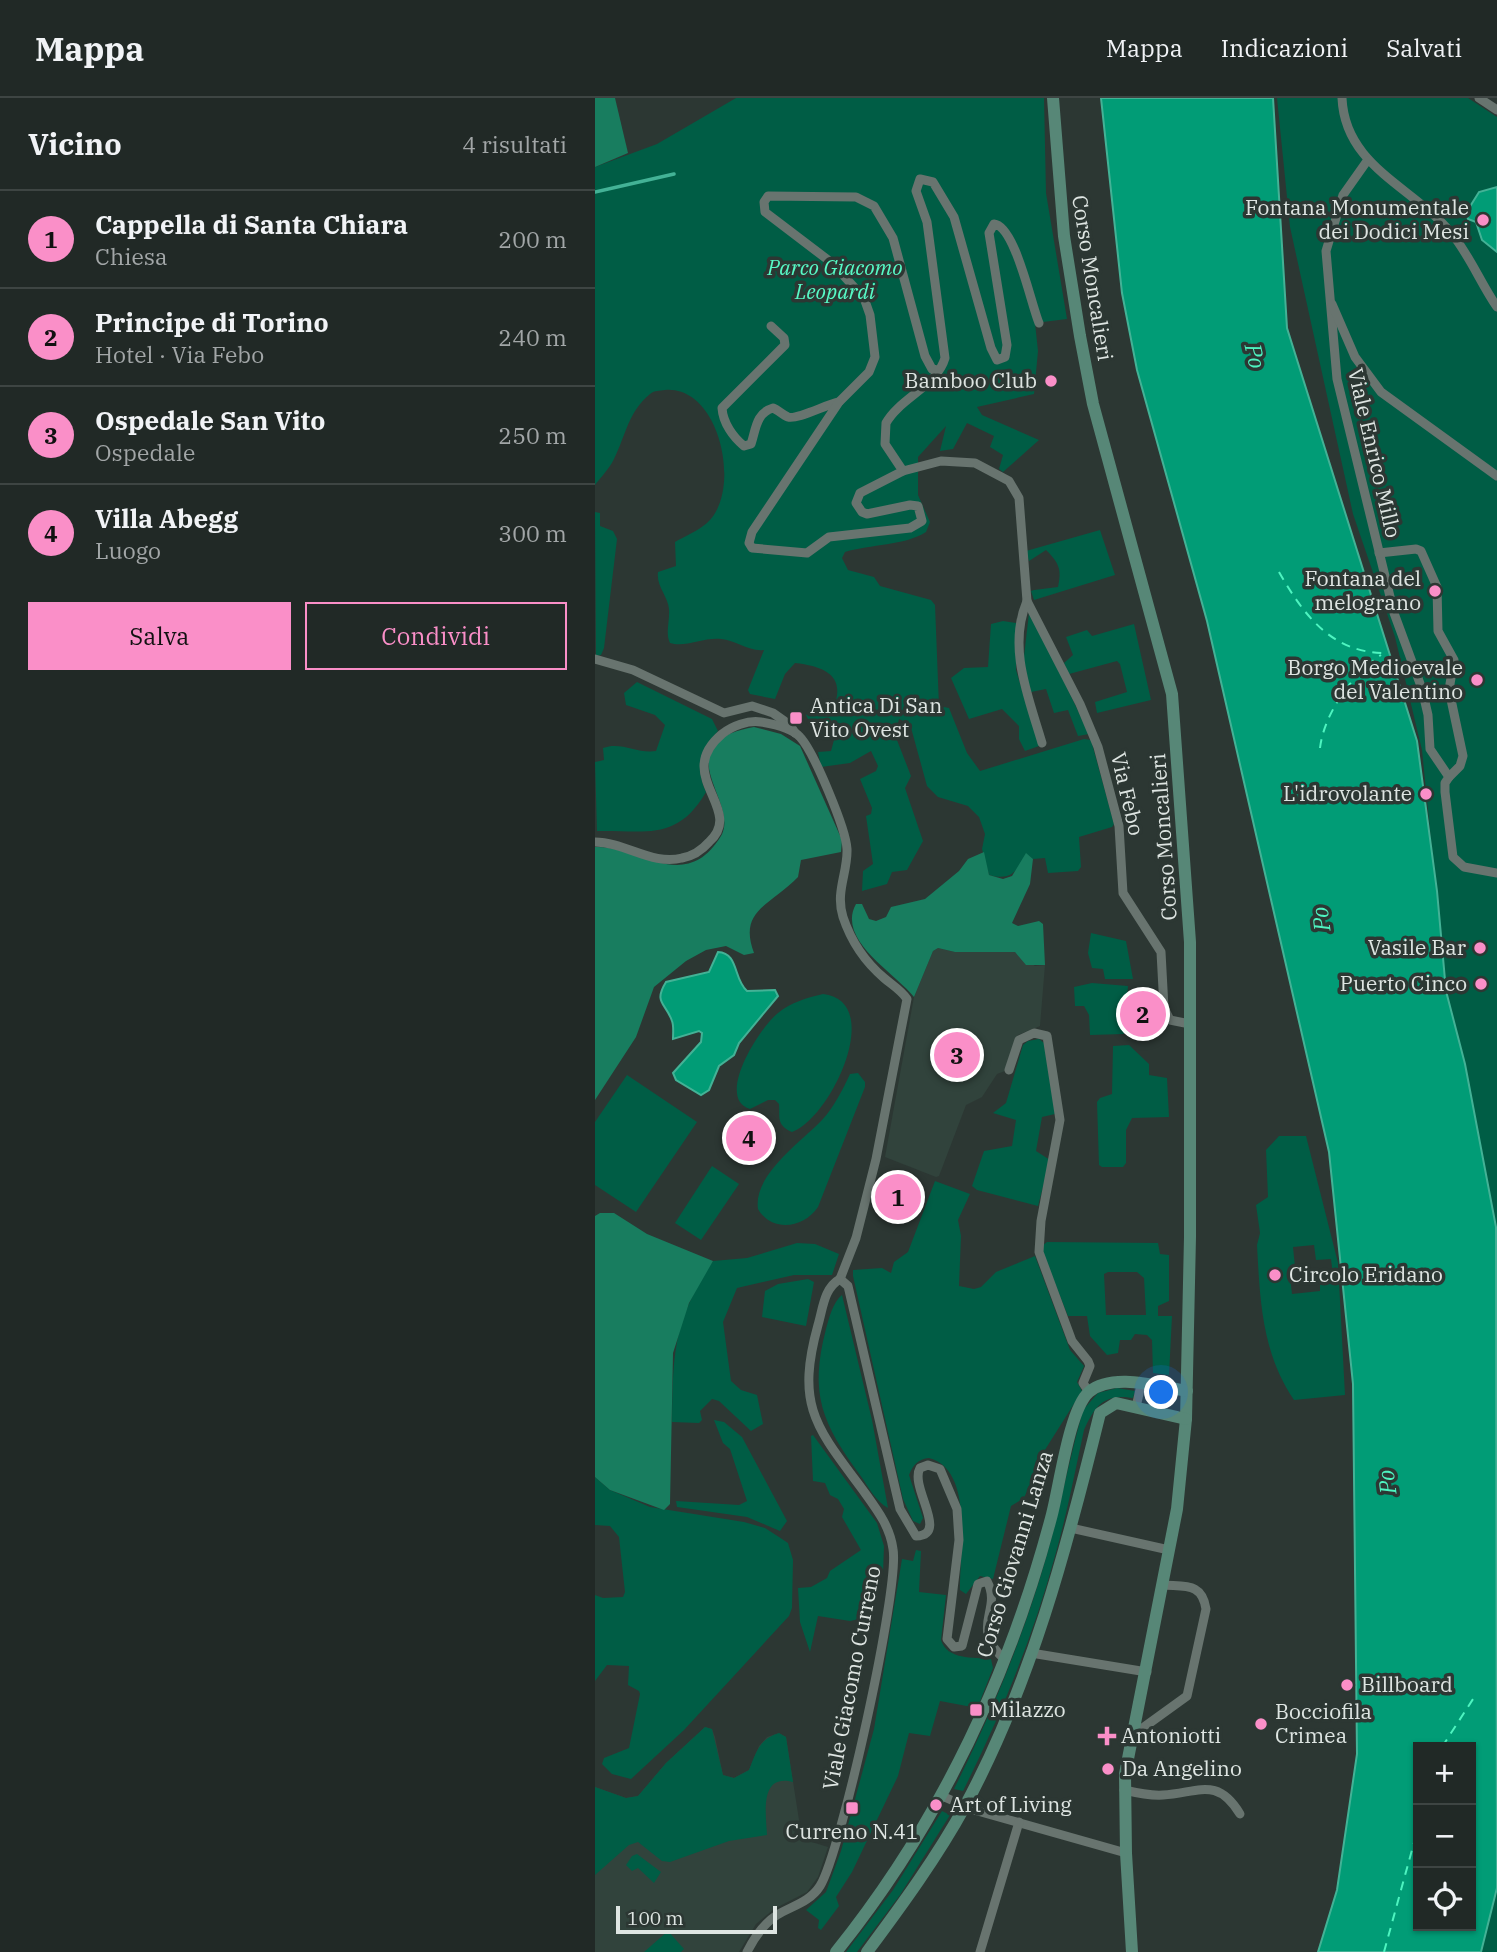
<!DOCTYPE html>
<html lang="it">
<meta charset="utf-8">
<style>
:root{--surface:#212926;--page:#2d3532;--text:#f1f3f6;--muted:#a2a6a7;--line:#3e4543;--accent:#fa8fc8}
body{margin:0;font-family:"IBM Plex Serif",serif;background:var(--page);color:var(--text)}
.controls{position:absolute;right:21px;bottom:21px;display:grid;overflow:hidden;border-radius:0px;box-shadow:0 2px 5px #0004}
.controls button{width:63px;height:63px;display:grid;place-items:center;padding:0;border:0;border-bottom:2px solid var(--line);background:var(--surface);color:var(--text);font:35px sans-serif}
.scale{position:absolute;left:21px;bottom:18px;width:161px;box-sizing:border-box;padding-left:7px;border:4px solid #dee5e2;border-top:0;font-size:19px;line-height:24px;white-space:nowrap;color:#dee5e2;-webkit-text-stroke:5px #2c3733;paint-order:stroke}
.you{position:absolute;left:567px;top:1295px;width:24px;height:24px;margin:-18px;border:5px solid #fff;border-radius:50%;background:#1a73e8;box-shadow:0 0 0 10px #1a73e833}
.badge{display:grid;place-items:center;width:46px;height:46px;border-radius:50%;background:var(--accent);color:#111;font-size:23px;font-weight:700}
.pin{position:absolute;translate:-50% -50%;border:4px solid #fff;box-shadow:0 2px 7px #0006}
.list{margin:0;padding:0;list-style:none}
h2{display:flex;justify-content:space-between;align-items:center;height:91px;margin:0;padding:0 28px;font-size:30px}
h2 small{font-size:23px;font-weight:400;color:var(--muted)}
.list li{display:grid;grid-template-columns:46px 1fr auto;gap:21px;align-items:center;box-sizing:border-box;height:98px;padding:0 28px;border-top:2px solid var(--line)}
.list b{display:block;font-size:26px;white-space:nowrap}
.list p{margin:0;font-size:23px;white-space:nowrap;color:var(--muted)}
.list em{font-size:23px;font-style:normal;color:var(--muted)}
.actions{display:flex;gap:14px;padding:21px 28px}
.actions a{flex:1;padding:16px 0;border:2px solid var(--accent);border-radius:0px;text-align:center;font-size:24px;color:var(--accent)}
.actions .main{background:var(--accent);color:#111}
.icon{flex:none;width:38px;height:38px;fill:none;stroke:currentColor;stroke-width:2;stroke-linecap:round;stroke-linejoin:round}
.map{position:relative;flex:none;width:902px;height:1854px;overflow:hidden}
header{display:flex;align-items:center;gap:42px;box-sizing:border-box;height:98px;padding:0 35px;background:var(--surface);border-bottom:2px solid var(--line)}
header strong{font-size:33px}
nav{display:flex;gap:38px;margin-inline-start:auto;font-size:24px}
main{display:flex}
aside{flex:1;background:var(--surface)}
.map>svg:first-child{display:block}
</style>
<header>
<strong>Mappa</strong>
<nav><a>Mappa</a><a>Indicazioni</a><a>Salvati</a></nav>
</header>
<main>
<aside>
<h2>Vicino<small>4 risultati</small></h2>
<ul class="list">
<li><span class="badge">1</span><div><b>Cappella di Santa Chiara</b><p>Chiesa</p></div><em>200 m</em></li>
<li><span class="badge">2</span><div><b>Principe di Torino</b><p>Hotel · Via Febo</p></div><em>240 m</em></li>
<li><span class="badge">3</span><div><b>Ospedale San Vito</b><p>Ospedale</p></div><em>250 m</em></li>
<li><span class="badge">4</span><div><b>Villa Abegg</b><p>Luogo</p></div><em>300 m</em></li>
</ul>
<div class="actions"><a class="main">Salva</a><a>Condividi</a></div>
</aside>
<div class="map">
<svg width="902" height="1854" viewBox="0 0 902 1854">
<rect width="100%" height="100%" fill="#2c3733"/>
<g fill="#31433c">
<polygon points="343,850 360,854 420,854 440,868 450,867 445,928 423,937 410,973 402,976 387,999 371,1007 344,1078 341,1079 290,1059 319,899 338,853"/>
<polygon points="110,1629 117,1631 120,1639 128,1677 139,1680 154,1672 164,1648 172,1639 184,1635 191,1639 207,1741 233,1749 223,1779 212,1794 179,1811 161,1826 144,1854 0,1854 0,1689 31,1700 43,1698 71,1665"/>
</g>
<g fill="#005d45" fill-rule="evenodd">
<path d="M141 0H449L451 95 472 221 440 225 443 253 439 296 382 309 387 317 444 342 408 374 404 371 408 357 395 349 399 338 372 325 358 351 345 353 351 328 323 359V397L335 424 331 434C309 448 276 446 250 454L247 460 253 472 279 479 285 488 336 502 340 507 344 608 354 610 372 655 385 673 489 641 496 642 519 726 517 729 484 739 486 769 483 773 453 775 450 760 438 761 431 756C422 774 416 783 394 777L387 751 390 736 384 719 373 708 343 699 332 688 315 626 304 621 300 637 316 678 310 690 328 743 312 772 297 774 292 786 267 793 268 773 278 766 271 718 276 716 277 710 265 681 281 673 283 668 276 653 255 665 226 669 223 654 236 653 239 642 219 633 211 617 218 613 234 619C254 582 236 569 200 565L190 576 180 601 155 596 153 592 169 552C154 554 141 542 126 541 109 539 90 550 75 545 70 535 75 523 74 511 73 498 61 488 63 474L81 468 80 444C90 438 103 433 112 425 148 393 125 287 70 292 64 293 60 292 55 296 33 314 31 337 19 361 14 371 6 379 0 387V69L62 46Z"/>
<polygon points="682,0 873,0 902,19 902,1139 870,966 851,893 827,652 800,539 758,416 695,129"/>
<polygon points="0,414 5,415 5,428 18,433 22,441 9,550 6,557 1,558"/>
<path d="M505 432 520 477 439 502 436 493 439 492 463 489C467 471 464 465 451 452L434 463 431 453Z"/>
<polygon points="434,515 437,516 494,636 483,638 473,612 459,615 451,591 436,594 428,567"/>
<polygon points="408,523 421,525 421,572 444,648 430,653 424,641 424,628 407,611 374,621 356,580 369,570 393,569 396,526"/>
<polygon points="539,526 556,602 502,615 500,604 532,594 525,566 522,563 474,576 469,565 478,557 471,539 492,532 497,538"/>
<path d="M42 584 117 621 123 633C105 653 100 669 111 694 82 744 50 732 2 733L0 664 9 662 8 650C26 643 42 656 61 653L70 627 60 617 31 607 29 595Z"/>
<polygon points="496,835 531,843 538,881 510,881 508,871 497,870 493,855"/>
<polygon points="497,885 533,888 529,936 495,937 494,917 489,908 480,908 479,889"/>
<path d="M228 896C291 903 236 1020 197 1034 181 1027 185 1019 184 1006L180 1002H173L155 1011C119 1000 166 928 183 915 196 904 212 900 228 896Z"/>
<polygon points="444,941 449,945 460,1016 447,1019 441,1053 455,1062 443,1108 382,1092 377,1088 389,1053 417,1048 421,1022 398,1015 411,1005 428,947 433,943"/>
<polygon points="534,947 554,966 554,977 572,980 574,1019 537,1020 531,1032 531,1065 528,1069 507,1069 504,1067 502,1004 505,1000 517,996 518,948"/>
<path d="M263 975 270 984V989L223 1109C209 1130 177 1135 163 1111 158 1077 206 1044 227 1022 239 1009 248 991 255 976Z"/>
<polygon points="32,977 102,1024 41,1114 0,1087 0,1024"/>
<path d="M684 1038H711L743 1165 750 1297 699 1302C667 1255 665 1203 662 1147L665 1135 661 1107 673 1099 671 1052ZM719 1147 721 1162 736 1161 739 1185 725 1187V1193L697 1196 694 1170 700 1169 698 1149Z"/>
<polygon points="117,1068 144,1086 106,1142 80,1125"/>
<path d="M340 1083 375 1096 363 1122 366 1138 364 1188 379 1191 386 1189 401 1174 440 1158 475 1252 489 1268 482 1284 487 1293 448 1355 429 1400 416 1408 398 1481 385 1478 371 1496 365 1492C364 1457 380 1372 334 1360 323 1361 318 1367 314 1377L328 1420 325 1426 318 1423 308 1401 258 1178V1172L287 1170 296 1175 299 1164 313 1154Z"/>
<path d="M452 1144 563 1145 565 1156 574 1157V1203L563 1208V1218H577L574 1277 558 1275 557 1242 552 1237 540 1236 536 1242H525L523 1255 512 1257 495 1238 492 1218H473L449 1158 447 1148ZM513 1174H542L549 1180 551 1217H511L509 1176Z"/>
<path d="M202 1145 220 1146 244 1156 237 1177H199L142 1190 128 1224 136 1283 146 1292 162 1297 168 1326 156 1333 124 1303 117 1301 105 1313 107 1322 104 1325 77 1324C78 1255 78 1223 118 1163L152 1160Z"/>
<polygon points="213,1181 219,1184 211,1228 167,1219 170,1193 183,1186"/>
<path d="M247 1197 277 1322 293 1410C281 1404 273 1388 265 1377 227 1325 214 1296 231 1231 234 1220 238 1204 247 1197Z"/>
<path d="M522 1290 540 1293 538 1300C510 1295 500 1307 489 1332 480 1373 472 1416 460 1458 438 1539 406 1617 368 1693L359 1691C397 1615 430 1535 453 1453 466 1406 475 1358 488 1312L503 1295Z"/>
<polygon points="119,1322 129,1324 147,1339 192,1423 185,1433 152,1419 82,1409 81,1403 144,1407 152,1403 135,1351 128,1345"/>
<polygon points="218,1337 282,1425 289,1448 288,1476 278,1480 264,1521 255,1523 223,1518 215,1554 205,1524 203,1490 216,1489 232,1480 235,1473 266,1452 247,1419 249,1411 243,1401 235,1397 230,1385 218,1383 216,1338"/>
<polygon points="0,1379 15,1392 55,1409 149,1424 170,1430 184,1439 193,1445 198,1462 197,1510 194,1518 89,1632 36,1681 17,1676 7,1666 9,1660 34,1650 45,1596 44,1593 33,1587 34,1568 12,1567 0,1583 0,1497 8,1500 28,1499 30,1494 24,1439 15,1428 0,1427"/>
<path d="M321 1452 326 1453 324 1494 351 1497 346 1542C352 1562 378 1559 396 1561L398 1570 384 1606 377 1609 345 1603 335 1638 314 1635 303 1678 257 1774 241 1799 244 1808 226 1832 223 1830 224 1822 211 1812 231 1794 246 1753 279 1631 307 1461 318 1463Z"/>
<path d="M110 1629 117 1631 128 1677 139 1680 154 1672C161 1655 164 1641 184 1635L191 1639 198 1684C164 1675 171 1716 172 1737L134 1743 75 1764 67 1763 43 1744 34 1747 0 1777V1689L31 1700 43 1698 71 1665Z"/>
<polygon points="347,1713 355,1717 305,1797 262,1854 251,1854 298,1792"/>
<polygon points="42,1756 66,1774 59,1785 43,1770 37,1773 31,1767 37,1758"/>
<polygon points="902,1790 902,1854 886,1854"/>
<polygon points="73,1833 89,1851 86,1854 49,1854"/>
</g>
<g fill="#187d5f">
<polygon points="0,0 20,0 33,55 0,69"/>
<path d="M159 629 186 636 205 648 247 742 246 754 206 762 203 779C175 808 143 812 159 855L149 857 131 848 111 852 91 863 59 889 41 939 0 1002V749C44 747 90 797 126 738 146 704 67 646 159 629Z"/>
<path d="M389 754 394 777 408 781 417 778 431 755 438 761 435 786 417 825 423 828 444 823 448 826 450 867H431L420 854H360L343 850 338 853 319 899C300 875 241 842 261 806H267L274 821 281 823 291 819 296 809 330 801 364 773 373 761Z"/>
<polygon points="5,1115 19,1115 52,1136 118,1163 94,1205 78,1255 75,1406 69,1412 15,1392 0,1379 0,1118"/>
</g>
<g fill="#019c76" stroke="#43b296" stroke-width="2" fill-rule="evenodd">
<path d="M506 0H678L692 230 822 643 842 793 851 893 870 966 901 1129 902 1790 886 1854H723L742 1792 762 1656 758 1286 734 1054 612 523 542 272 527 195ZM823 1649H876V1828H823Z"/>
<polygon points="902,89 902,154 887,142 881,124 873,121 871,115 884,94"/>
<path d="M123 854C144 855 138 881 152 893L180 892 183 898 144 945 139 957 124 968 114 992 106 997 81 982 78 975 106 944 107 935 104 933 78 941C78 936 79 928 77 923 71 905 58 905 71 884L114 874Z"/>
</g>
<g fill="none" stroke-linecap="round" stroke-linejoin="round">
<polyline stroke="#43b296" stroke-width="3.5" points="0,94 79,76"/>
<g stroke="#4ef4c0" stroke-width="2" stroke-dasharray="9 7" stroke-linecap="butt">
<path d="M684 474C708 516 736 554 788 555"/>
<path d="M725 650C729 616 757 576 786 557"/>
<polyline points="847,1649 880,1598"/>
<polyline points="789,1854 823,1730"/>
</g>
<g stroke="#68746f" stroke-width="9">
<path d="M747 0C750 69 819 89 857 136 875 158 886 186 902 209"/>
<polyline points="884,0 902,12"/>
<polyline points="772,63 748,97 731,153 742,281 799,515 827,591 833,617 835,651 854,679 850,685 850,694 858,759 869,769 902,775"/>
<polyline points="737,206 760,259 786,294 902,378"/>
<path d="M176 228 189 240 190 247 127 310C128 325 138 339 149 348L156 346C161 331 161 315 178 310 183 312 188 317 193 319 202 322 232 306 244 304"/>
<path d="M342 272 337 271 330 258 298 140 279 108 261 99 173 98 169 104 170 114 237 165 269 200 275 217 280 259 274 274 244 304 157 434 154 445 157 450 212 455 234 439 315 430 327 423 323 408 315 407 272 416 267 414 261 405 265 395 308 373 290 346 291 325C305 300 342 288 350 260L332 124 321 93 325 81 338 84 359 119 396 250 402 262 410 259 412 247 394 135 399 126C420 128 436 206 444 225"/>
<polyline points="308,373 346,363 380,365 414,383 424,400 432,503 485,606 503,649 524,728 528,795 566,854 569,910 575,922 595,926"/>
<polyline points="784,455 821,451 826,453 842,489 843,533 859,562 854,592 868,658 865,668 854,679"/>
<path d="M432 503C412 550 434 600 447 645"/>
<polyline points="0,561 38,572 129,615 157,608 178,615 195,627 200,635"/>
<path d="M0 744C30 744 58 768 87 760 98 758 107 752 114 744 151 711 77 678 127 636 137 628 153 622 166 624 178 626 197 630 205 639 219 654 251 731 252 751 253 774 240 794 248 819 256 843 269 863 289 880 297 887 306 892 312 901L281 1061 261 1140 245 1181"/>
<polyline points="414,972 424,942 439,935 452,938 465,1022 446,1123 444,1154 477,1243 493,1263 495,1268 488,1285 494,1294"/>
<path d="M245 1181 253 1188 305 1411 321 1438C355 1437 314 1389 325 1370L333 1367 345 1371 362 1411 364 1442 352 1541 359 1549 367 1548 383 1486 392 1483C408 1513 373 1528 410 1562"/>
<polyline points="541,1309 546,1287"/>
<polyline points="476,1430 574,1452"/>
<polyline points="436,1555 552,1574"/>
<path d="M538 1637 592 1598 611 1511C607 1484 590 1489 567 1487"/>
<path d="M529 1692C542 1695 555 1698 568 1697 603 1695 622 1678 645 1716"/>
<polyline points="347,1698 379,1712 531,1755"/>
<path d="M152 1854C159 1840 168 1826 182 1817 197 1808 215 1804 225 1788 246 1755 305 1489 298 1451 295 1429 283 1413 270 1395 222 1330 200 1310 223 1227 228 1210 229 1190 245 1181"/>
<polyline points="385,1854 424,1724"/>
</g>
<g stroke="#578777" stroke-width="12">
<polyline points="458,0 469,138 485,238 498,306 577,596 595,844 595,1139 591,1321 582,1411 530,1676 531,1755 537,1854"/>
<path d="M241 1854C344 1726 414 1578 456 1420 464 1392 474 1311 494 1294 518 1274 564 1289 592 1293"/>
<path d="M272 1854C307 1807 342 1759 370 1708 436 1586 472 1449 505 1315L521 1305 591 1321"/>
</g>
</g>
<g fill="#fa8fc8" stroke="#2c3733" stroke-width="2.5">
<circle cx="888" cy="122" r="7"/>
<circle cx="456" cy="283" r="7"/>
<circle cx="840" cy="493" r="7"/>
<circle cx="882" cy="582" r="7"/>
<rect x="194" y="613" width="14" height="14" rx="3.5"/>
<circle cx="831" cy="696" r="7"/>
<circle cx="885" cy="850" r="7"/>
<circle cx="886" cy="886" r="7"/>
<circle cx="680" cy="1177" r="7"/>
<circle cx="752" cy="1587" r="7"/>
<rect x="374" y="1605" width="14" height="14" rx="3.5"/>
<circle cx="666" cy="1626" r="7"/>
<path d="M508.5 1627.5h7v7h7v7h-7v7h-7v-7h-7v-7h7z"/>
<circle cx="513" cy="1671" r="7"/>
<circle cx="341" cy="1707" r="7"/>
<rect x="250" y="1703" width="14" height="14" rx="3.5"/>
</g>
<g text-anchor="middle" stroke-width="7" stroke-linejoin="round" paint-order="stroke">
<g font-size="21" fill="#dee5e2" stroke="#2c3733" text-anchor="start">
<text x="874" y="117" text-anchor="end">Fontana Monumentale<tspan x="874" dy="24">dei Dodici Mesi</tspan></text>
<text x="442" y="290" text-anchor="end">Bamboo Club</text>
<text x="826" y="488" text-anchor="end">Fontana del<tspan x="826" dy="24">melograno</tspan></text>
<text x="868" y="577" text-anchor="end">Borgo Medioevale<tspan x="868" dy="24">del Valentino</tspan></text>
<text x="215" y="615">Antica Di San<tspan x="215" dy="24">Vito Ovest</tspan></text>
<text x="817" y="703" text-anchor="end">L'idrovolante</text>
<text x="871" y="857" text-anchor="end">Vasile Bar</text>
<text x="872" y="893" text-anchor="end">Puerto Cinco</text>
<text x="694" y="1184">Circolo Eridano</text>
<text x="766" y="1594">Billboard</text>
<text x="395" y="1619">Milazzo</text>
<text x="680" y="1621">Bocciofila<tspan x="680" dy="24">Crimea</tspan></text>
<text x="526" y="1645">Antoniotti</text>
<text x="527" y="1678">Da Angelino</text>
<text x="355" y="1714">Art of Living</text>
<text x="257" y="1741" text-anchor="middle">Curreno N.41</text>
</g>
<g font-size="21" font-style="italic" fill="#57fac6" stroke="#2c3733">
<text x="240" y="177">Parco Giacomo<tspan x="240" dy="24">Leopardi</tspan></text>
</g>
<g font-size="21" fill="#dee5e2" stroke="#2c3733">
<text transform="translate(497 180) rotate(81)" y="7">Corso Moncalieri</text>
<text transform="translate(779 355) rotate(77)" y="7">Viale Enrico Millo</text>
<text transform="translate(532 696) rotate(77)" y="7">Via Febo</text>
<text transform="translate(569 739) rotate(-94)" y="7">Corso Moncalieri</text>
<text transform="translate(420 1456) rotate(-73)" y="7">Corso Giovanni Lanza</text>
<text transform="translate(257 1580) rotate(-79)" y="7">Viale Giacomo Curreno</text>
</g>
<g font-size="23" font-style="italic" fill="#4ef4c0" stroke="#2c3733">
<text transform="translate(660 258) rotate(77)" y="8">Po</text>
<text transform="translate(726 821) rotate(-97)" y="8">Po</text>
<text transform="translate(792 1384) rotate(-97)" y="8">Po</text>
</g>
</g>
</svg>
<div class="controls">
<button>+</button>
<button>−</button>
<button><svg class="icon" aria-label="locate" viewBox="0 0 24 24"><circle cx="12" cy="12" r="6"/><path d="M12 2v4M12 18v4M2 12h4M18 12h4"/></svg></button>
</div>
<div class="scale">100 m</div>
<div class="you"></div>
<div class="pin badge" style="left:303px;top:1099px">1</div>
<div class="pin badge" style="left:548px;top:916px">2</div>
<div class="pin badge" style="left:362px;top:957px">3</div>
<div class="pin badge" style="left:154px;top:1040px">4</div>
</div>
</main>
